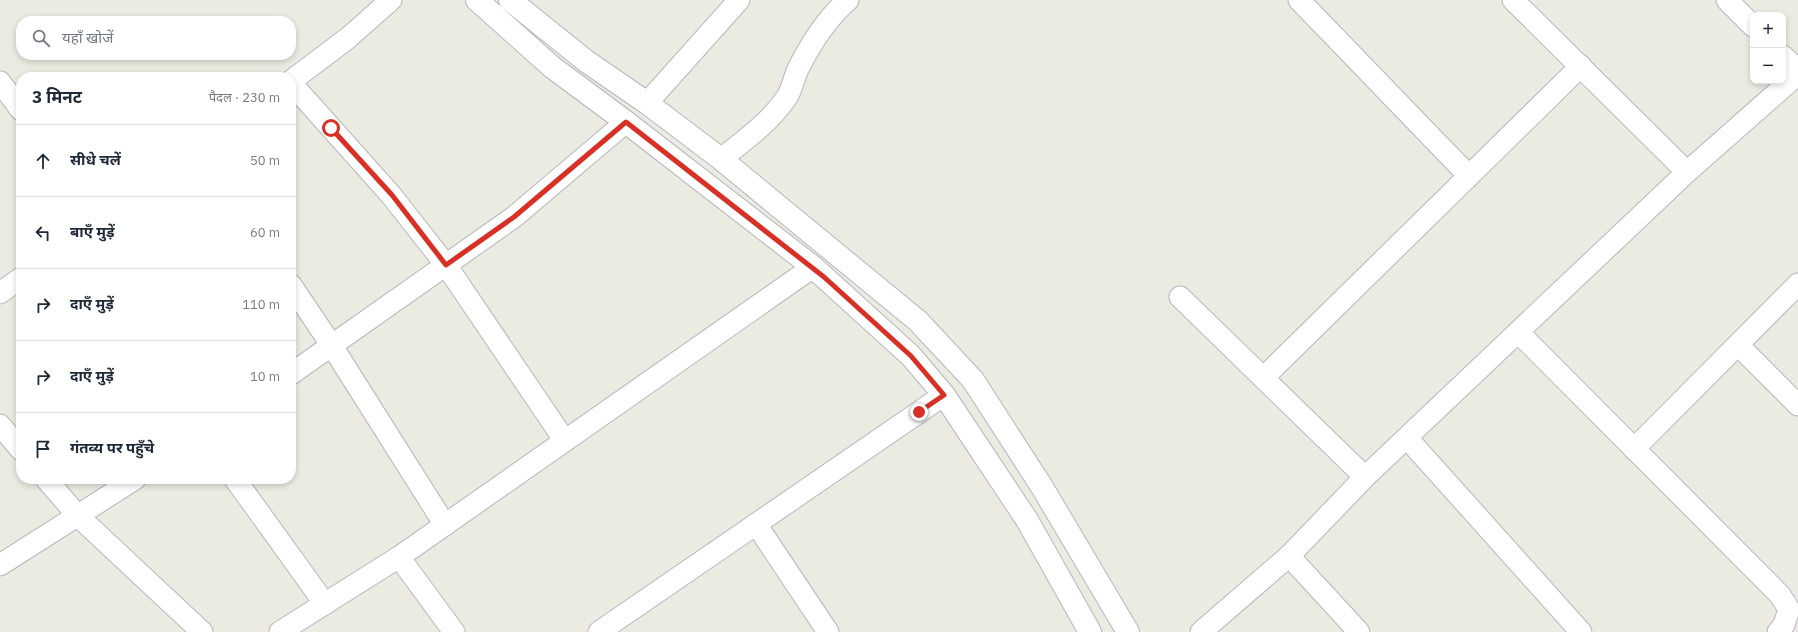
<!DOCTYPE html>
<html lang="hi">
<meta charset="utf-8">
<style>
:root{--surface:#fff;--page:#f6f6f7;--text:#1f2937;--muted:#747a83;--line:#e0e1e3}
body{margin:0;font-family:"IBM Plex Sans","Noto Sans Devanagari",sans-serif;background:var(--page);color:var(--text)}
.controls{position:absolute;right:12px;top:12px;display:grid;overflow:hidden;border-radius:8px;box-shadow:0 2px 6px #0003}
.controls button{width:36px;height:36px;display:grid;place-items:center;padding:0;border:0;border-bottom:1px solid var(--line);background:var(--surface);color:var(--text);font:20px sans-serif}
.stop{position:absolute;width:12px;height:12px;margin:-9px;border:3px solid #d93025;border-radius:50%;background:#fff}
.stop.end{background:#d93025;border-color:#fff;box-shadow:0 1px 4px #0008}
.list{margin:0;padding:0;list-style:none}
h2{display:flex;justify-content:space-between;align-items:center;height:52px;margin:0;padding:0 16px;font-size:17px}
h2 small{font-size:13px;font-weight:400;color:var(--muted)}
.list li{display:grid;grid-template-columns:26px 1fr auto;gap:12px;align-items:center;box-sizing:border-box;height:72px;padding:0 16px;border-top:1px solid var(--line)}
.list b{display:block;font-size:15px;white-space:nowrap}
.list em{font-size:13px;font-style:normal;color:var(--muted)}
.icon{flex:none;width:22px;height:22px;fill:none;stroke:currentColor;stroke-width:2;stroke-linecap:round;stroke-linejoin:round}
.map{position:relative;flex:none;width:1798px;height:632px;overflow:hidden}
.search{position:absolute;background:var(--surface);box-shadow:0 2px 6px #0003;left:16px;top:16px;width:280px;height:44px;display:flex;align-items:center;gap:10px;box-sizing:border-box;padding:0 14px;border-radius:16px;color:var(--muted);font-size:15px}
.panel{position:absolute;background:var(--surface);box-shadow:0 2px 6px #0003;left:16px;top:72px;width:280px;height:412px;border-radius:16px}
.map>svg:first-child{display:block}
</style>
<div class="map">
<svg width="1798" height="632" viewBox="0 0 1798 632">
<rect width="100%" height="100%" fill="#ecebe2"/>
<g fill="none" stroke-linecap="round" stroke-linejoin="round">
<g stroke="#b4b7bc" stroke-width="23">
<g id="minor">
<polyline points="1299,0 1469,176"/>
<polyline points="1513,0 1687,172"/>
<polyline points="1727,0 1753,26"/>
<polyline points="1783,56 1798,70"/>
<polyline points="291,81 348,38 391,0"/>
<polyline points="0,82 21,110"/>
<polyline points="291,83 391,195 446,265 565,441"/>
<polyline points="647,103 739,0"/>
<path d="M721 159C745 140 769 123 787 97 792 89 794 78 798 69 811 43 826 19 848 0"/>
<polyline points="291,285 332,346 445,525"/>
<polyline points="0,293 21,278"/>
<polyline points="1180,297 1365,477"/>
<polyline points="1518,332 1780,595 1789,609 1784,625 1778,632"/>
<polyline points="1738,345 1798,405"/>
<polyline points="291,374 514,217 626,122"/>
<polyline points="1263,378 1581,66"/>
<polyline points="0,425 21,450"/>
<polyline points="1407,438 1581,632"/>
<polyline points="1634,449 1798,284"/>
<polyline points="46,479 78,516 202,632"/>
<polyline points="235,479 325,604"/>
<polyline points="756,524 828,632"/>
<polyline points="1289,556 1359,632"/>
<polyline points="399,557 454,632"/>
<polyline points="0,565 135,479"/>
<polyline points="280,632 399,557 813,267"/>
<polyline points="599,632 944,395"/>
<polyline points="1201,632 1289,556 1365,477 1518,332 1687,172 1798,74"/>
</g>
</g>
<g stroke="#b4b7bc" stroke-width="24">
<g id="tertiary">
<polyline points="477,0 552,67 626,122 813,267 911,356 944,395 1027,520 1090,632"/>
<polyline points="510,0 586,61 647,103 721,159 918,321 973,380 1042,487 1128,632"/>
</g>
</g>
<use href="#minor" stroke="#fff" stroke-width="21"/>
<use href="#tertiary" stroke="#fff" stroke-width="22"/>
</g>
<g fill="none" stroke-linecap="round" stroke-linejoin="round">
<polyline stroke="#d93025" stroke-width="5" points="331,128 392,195 446,265 514,217 626,122 824,277 911,356 944,395 919,412"/>
</g>
</svg>
<div class="controls">
<button>+</button>
<button>−</button>
</div>
<div class="stop" style="left:331px;top:128px"></div>
<div class="stop end" style="left:919px;top:412px"></div>
<div class="search"><svg class="icon" aria-label="search" viewBox="0 0 24 24"><circle cx="10" cy="10" r="6"/><path d="M15 15l6 6"/></svg>यहाँ खोजें</div>
<section class="panel">
<h2>3 मिनट<small>पैदल · 230 m</small></h2>
<ul class="list">
<li><svg class="icon" aria-label="ahead" viewBox="0 0 24 24"><path d="M12 20V5M6 11l6-6 6 6"/></svg><div><b>सीधे चलें</b></div><em>50 m</em></li>
<li><svg class="icon" aria-label="left" viewBox="0 0 24 24"><path d="M17 20v-9H6M10 6l-5 5 5 5"/></svg><div><b>बाएँ मुड़ें</b></div><em>60 m</em></li>
<li><svg class="icon" aria-label="right" viewBox="0 0 24 24"><path d="M7 20v-9h11M14 6l5 5-5 5"/></svg><div><b>दाएँ मुड़ें</b></div><em>110 m</em></li>
<li><svg class="icon" aria-label="right" viewBox="0 0 24 24"><path d="M7 20v-9h11M14 6l5 5-5 5"/></svg><div><b>दाएँ मुड़ें</b></div><em>10 m</em></li>
<li><svg class="icon" aria-label="arrive" viewBox="0 0 24 24"><path d="M6 21V4h12l-3 4 3 4H6"/></svg><div><b>गंतव्य पर पहुँचे</b></div></li>
</ul>
</section>
</div>
